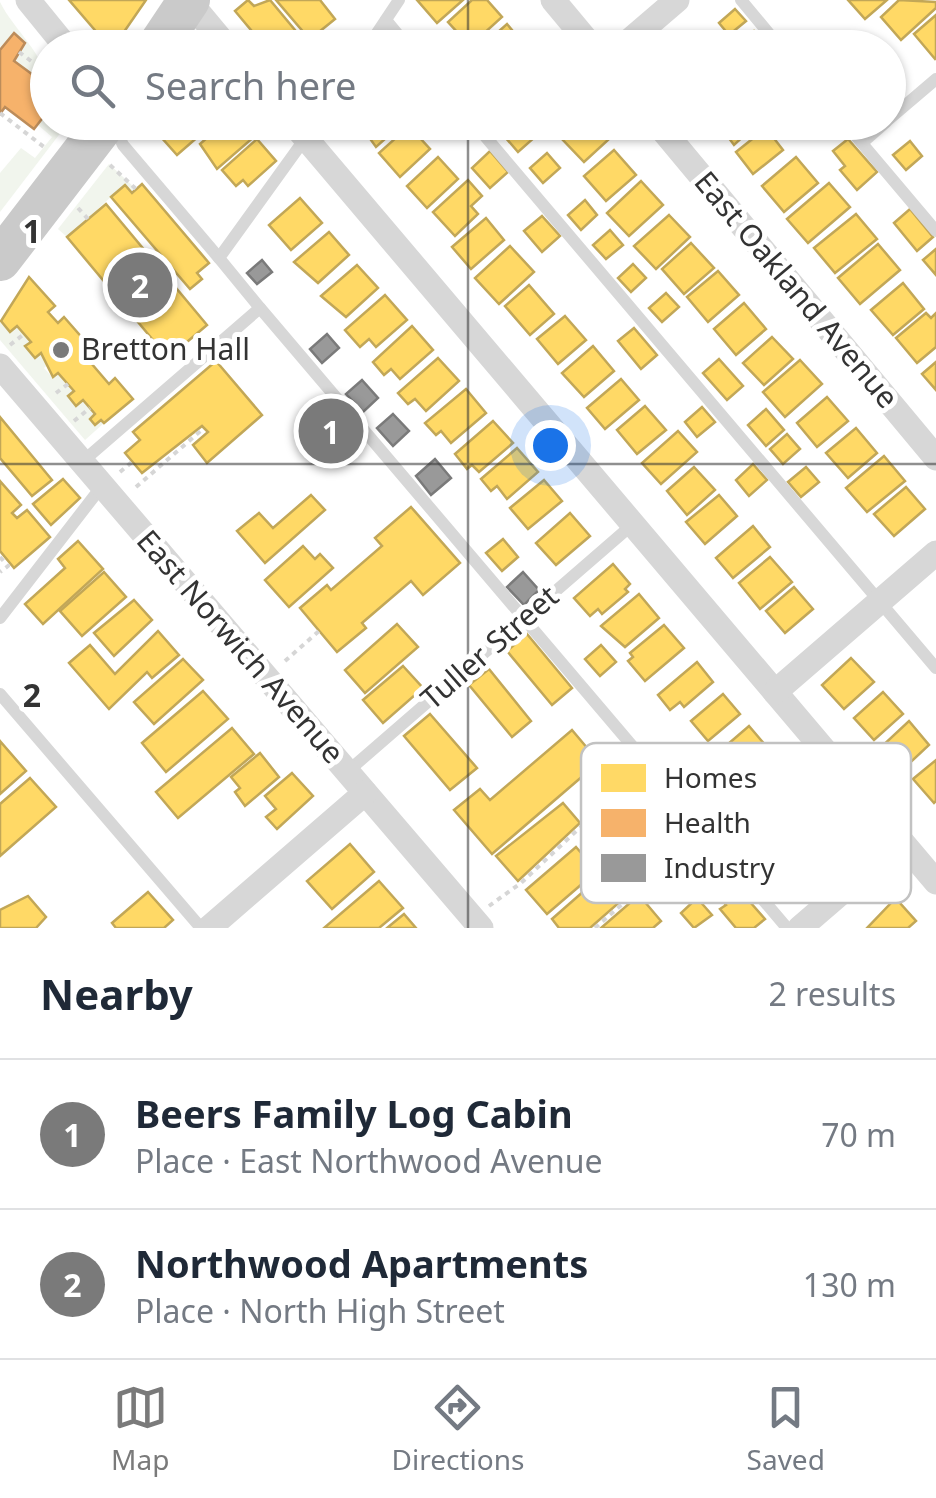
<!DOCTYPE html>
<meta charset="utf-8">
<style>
:root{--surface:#fff;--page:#f2f2f3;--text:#1f2937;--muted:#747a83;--line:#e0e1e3;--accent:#7a7a7a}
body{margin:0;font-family:"Noto Sans",sans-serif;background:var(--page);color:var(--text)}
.you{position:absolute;left:550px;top:445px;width:35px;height:35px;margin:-25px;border:8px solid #fff;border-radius:50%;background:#1a73e8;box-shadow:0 0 0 15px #1a73e833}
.badge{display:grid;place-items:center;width:65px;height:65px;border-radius:50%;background:var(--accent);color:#fff;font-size:32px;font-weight:700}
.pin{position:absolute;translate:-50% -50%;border:5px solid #fff;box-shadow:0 2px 10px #0006}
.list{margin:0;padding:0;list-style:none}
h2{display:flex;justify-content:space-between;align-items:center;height:130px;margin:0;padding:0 40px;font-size:42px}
h2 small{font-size:32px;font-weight:400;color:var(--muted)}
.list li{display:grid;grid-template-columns:65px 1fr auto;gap:30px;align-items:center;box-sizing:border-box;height:150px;padding:0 40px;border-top:2px solid var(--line)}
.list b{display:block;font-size:38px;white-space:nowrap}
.list p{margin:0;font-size:32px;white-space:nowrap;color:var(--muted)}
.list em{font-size:32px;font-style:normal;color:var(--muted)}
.icon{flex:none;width:55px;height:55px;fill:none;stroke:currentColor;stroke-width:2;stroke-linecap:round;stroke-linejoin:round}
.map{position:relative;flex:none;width:936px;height:928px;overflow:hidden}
.search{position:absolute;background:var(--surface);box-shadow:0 2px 8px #0004;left:30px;right:30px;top:30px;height:110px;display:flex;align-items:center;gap:25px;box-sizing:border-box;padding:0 35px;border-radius:55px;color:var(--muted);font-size:38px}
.sheet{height:430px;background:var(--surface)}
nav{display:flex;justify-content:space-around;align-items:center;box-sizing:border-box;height:140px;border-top:2px solid var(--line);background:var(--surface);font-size:28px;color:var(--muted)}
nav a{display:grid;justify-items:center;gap:5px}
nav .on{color:var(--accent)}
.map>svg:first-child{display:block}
</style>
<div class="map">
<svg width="936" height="928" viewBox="0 0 936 928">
<rect width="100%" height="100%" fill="#fff"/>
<g fill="#f1f5ed">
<path d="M0 2C13 29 47 56 47 86L14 61 26 43 14 34 0 50Z"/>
<polygon points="47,111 48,122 68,123 0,212 0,173 21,148 35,158 52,137 38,125"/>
<polygon points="109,164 136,189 132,193 124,185 67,237 58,229"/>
<polygon points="0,322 10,332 17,326 49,363 44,368 52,377 58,373 74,391 68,397 76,405 83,400 104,423 85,440 0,340"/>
</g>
<g fill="#ffd966" stroke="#c2a757" stroke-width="2.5">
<polygon points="69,0 146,0 117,42 106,43"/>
<polygon points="248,0 254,6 270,0 310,48 266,48 235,11"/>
<polygon points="276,0 320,0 335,19 314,36 310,32 306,35"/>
<polygon points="417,0 463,0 437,23"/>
<polygon points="472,0 487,0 502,17 470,46 448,22"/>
<polygon points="848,0 887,0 865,19"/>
<polygon points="899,0 936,2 936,8 901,40 881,17"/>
<polygon points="735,9 746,21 729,35 719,23"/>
<polygon points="936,15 936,58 935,59 914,34"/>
<polygon points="507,24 527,48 480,48"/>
<polygon points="754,31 767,46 739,48 737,46"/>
<polygon points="687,34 699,48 671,48"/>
<polygon points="159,122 215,122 177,155 153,128"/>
<polygon points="225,122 243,122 255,136 217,169 200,144"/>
<polygon points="358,122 403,122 403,123 376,147"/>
<polygon points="439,122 463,122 464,123 447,137"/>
<polygon points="522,122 535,137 518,152 505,137"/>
<polygon points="580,122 591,122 608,140 584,162 562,139"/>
<polygon points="717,122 759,122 734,145"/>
<polygon points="802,122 831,122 832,123 815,138"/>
<polygon points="409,126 430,149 400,177 379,153"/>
<polygon points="766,128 783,150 753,174 736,152"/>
<polygon points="257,139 276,161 248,186 243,180 236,186 222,170"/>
<polygon points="848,139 877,172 857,190 840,170 845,166 833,151"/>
<polygon points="910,141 922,156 906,170 893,155"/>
<polygon points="614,150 636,175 606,201 584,176"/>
<polygon points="490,151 508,172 490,188 472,168"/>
<polygon points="547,153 560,168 543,183 530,168"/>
<polygon points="438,157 458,179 427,208 407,186"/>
<polygon points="796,157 818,183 784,212 762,186"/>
<polygon points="468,180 482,196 471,206 478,214 455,236 433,212"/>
<polygon points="641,181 663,205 629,236 607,213"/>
<polygon points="829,183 850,207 808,243 787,219"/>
<polygon points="142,184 209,263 197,273 202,279 190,289 111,197 125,185 132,193"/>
<polygon points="300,198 322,223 291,250 269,225"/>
<polygon points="585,200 597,215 581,230 568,215"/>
<polygon points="106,204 207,325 168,358 67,237"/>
<polygon points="910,209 933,237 917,251 894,223"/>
<polygon points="856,214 877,239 835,273 814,248"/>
<polygon points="669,215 690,237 656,269 634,246"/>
<polygon points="542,216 560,236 542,252 524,231"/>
<polygon points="486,218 504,240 471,269 452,247"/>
<polygon points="610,230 623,245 606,259 593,245"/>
<polygon points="329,232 349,255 318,283 294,262"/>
<polygon points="691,243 714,268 684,294 662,269"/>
<polygon points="878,244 900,270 860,304 838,278"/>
<polygon points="510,246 534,272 499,304 475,278"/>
<polygon points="936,249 936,275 923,260"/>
<polygon points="633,264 646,278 631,292 618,278"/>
<polygon points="357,265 378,288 346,317 321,296"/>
<polygon points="718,271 739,295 708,322 687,297"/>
<polygon points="29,277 55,306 48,312 58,323 64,317 99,357 91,363 109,384 115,378 133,399 104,423 101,420 95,425 90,419 95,414 83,400 76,406 68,396 74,391 58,373 53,377 41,353 35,358 25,346 31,342 17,326 10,332 1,321"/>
<polygon points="903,283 924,309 893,335 871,310"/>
<polygon points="529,285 554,314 530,335 505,306"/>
<polygon points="666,293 679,307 662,322 649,308"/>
<polygon points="385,295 407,320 376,347 369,339 360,347 345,330"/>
<polygon points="744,303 766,329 736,355 714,329"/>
<polygon points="926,313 931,318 936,313 936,347 917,363 896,338"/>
<polygon points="565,316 586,340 558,364 537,339"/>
<polygon points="412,326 433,350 400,379 391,369 384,375 373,362"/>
<polygon points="634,328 657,355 641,369 618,341"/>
<polygon points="772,337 793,359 764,385 743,363"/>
<polygon points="593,346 614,371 584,397 562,373"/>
<polygon points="438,358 459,381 426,411 415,399 408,404 398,393"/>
<polygon points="719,359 743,386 727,400 703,373"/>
<polygon points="800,360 822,384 785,417 763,392"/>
<polygon points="216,361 262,415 207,463 193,445 208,432 202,426 142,473 125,453 140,440 133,432"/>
<polygon points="936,362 936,390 922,374"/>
<polygon points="621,379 639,400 605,429 587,408"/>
<polygon points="466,389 486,413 451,443 441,431 436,435 425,423"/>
<polygon points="827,397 848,421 817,447 797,423"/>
<polygon points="328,405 355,436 344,445 347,448 325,462 303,438 316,427 310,420"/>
<polygon points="645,406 666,430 637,454 617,430"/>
<polygon points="702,407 715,422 697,437 685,422"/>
<polygon points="766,409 784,430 766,446 748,425"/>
<polygon points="0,417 52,480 32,496 0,458"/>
<polygon points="493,421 513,443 479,472 472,465 467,469 455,454"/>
<polygon points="856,428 877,453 848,478 826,453"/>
<polygon points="678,431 697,452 661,484 642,463"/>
<polygon points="787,434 800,449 783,464 770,449"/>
<polygon points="517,448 538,472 507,499 497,486 491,491 481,479"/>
<polygon points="884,456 905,481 867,512 846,488"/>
<polygon points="753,464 767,480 749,496 736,480"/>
<polygon points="694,467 715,490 687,515 667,491"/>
<polygon points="806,467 819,482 801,497 788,482"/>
<polygon points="63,479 80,498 51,525 33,504"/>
<polygon points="544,480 562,501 528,529 510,508"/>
<polygon points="0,481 21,505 12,513 17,518 27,510 50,537 14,568 0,551"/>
<polygon points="906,487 925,509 894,536 874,514"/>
<polygon points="311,495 325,510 265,563 237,531 259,513 273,528"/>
<polygon points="719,495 737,516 705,544 686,522"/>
<polygon points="411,507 460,563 423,595 411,581 362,623 366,628 337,652 300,608 327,585 331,590 382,546 375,538"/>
<polygon points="570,513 590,536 556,565 536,543"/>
<polygon points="753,526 770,547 733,578 716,558"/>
<polygon points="503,539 518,557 502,571 486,553"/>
<polygon points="78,541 103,569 43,624 25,604 65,568 58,559"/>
<polygon points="303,546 315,559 320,554 333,568 289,607 265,580"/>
<polygon points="770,557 792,582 760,609 739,583"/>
<polygon points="613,564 630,584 625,589 628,592 602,614 598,609 590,616 574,598"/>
<polygon points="104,572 126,597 82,636 60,611"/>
<polygon points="794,587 813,609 785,633 766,611"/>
<polygon points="639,594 659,618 625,647 601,626"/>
<polygon points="134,600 152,620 114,656 94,633"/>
<polygon points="397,624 418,647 365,693 345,670"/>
<polygon points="664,625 684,648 645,681 628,661 633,657 630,653"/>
<polygon points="158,631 179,655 152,678 147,672 109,709 69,663 90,645 115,674"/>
<polygon points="527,634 572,688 552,705 507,651"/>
<polygon points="601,645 616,662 600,676 585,659"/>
<polygon points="851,658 874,682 844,709 822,685"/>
<polygon points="183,659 203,680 154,724 134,702"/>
<polygon points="697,662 713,682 684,707 680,702 670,710 658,695"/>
<polygon points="403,666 423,688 383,723 363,700"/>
<polygon points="489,669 531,721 512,737 469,685"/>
<polygon points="203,691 228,719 166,772 142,743"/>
<polygon points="883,692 903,714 874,740 854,718"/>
<polygon points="723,694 740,714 708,741 691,721"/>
<polygon points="430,714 477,768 450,790 404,736"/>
<polygon points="909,721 929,745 900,772 879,749"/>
<polygon points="749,726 766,746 730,777 713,757"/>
<polygon points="232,728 254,754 178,818 156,792"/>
<polygon points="572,730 599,762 492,854 454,810 480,789 490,800"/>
<polygon points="0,741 26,771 0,794"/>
<polygon points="260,753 279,777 245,806 235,792 240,788 231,777"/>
<polygon points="936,760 936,801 934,803 913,779"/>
<polygon points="292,773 313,796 277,829 266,817 276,809 265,796"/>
<polygon points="30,778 56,807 0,856 0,804"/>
<polygon points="563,803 580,823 518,881 496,856"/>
<polygon points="350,844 374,872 332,909 307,881"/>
<polygon points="576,847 597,871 547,914 526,890"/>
<polygon points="601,876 622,900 590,928 559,928 552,919"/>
<polygon points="379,881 403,908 379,928 324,928"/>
<polygon points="735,885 765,919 754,928 736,928 720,909 726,905 720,898"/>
<polygon points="148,892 173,920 164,928 116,928 112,923"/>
<polygon points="639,895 661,921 653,928 601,928"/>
<polygon points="28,896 46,917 36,928 0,928 0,910"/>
<polygon points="697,898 712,915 694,928 681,913"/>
<polygon points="892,902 899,902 916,921 908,928 867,928"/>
<polygon points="404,914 416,928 387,928"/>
</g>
<polygon fill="#f6b26b" stroke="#bc8c5a" stroke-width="2.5" points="14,33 25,43 14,61 48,86 48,111 34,129 5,107 0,114 0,50"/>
<g fill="#999" stroke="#7a7a7a" stroke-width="2.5">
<polygon points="262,260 272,272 257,284 247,273"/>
<polygon points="327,334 339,348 322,363 310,349"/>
<polygon points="362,380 378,398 363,412 346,394"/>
<polygon points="393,414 409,431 393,446 377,428"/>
<polygon points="435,459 451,478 431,495 416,476"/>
<polygon points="523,572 539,590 524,605 507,587"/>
</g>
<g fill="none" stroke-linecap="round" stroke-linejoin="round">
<g stroke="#d6d6d6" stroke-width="4" stroke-dasharray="5 5" stroke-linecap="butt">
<polyline points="19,52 39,67 43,64"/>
<polyline points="0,113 44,147"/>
<polyline points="140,136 152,126"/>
<polyline points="110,165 136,189"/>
<polyline points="78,208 88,219"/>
<polyline points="10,345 24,334"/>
<polyline points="56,393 68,384"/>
<polyline points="74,421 90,408"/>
<polyline points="120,472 132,462"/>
<polyline points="136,487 204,428"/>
<polyline points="0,557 8,566 0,572"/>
<polyline points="285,661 319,631"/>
<polyline points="489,906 521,883 588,820"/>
<polyline points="595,928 628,899"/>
</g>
<g stroke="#d7d7d7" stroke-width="12">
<polyline points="741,0 781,48"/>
<polyline points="386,20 409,48"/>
<polyline points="367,48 399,0"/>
<polyline points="888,120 936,79"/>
<polyline points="473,122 936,668"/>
<polyline points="844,122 936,231"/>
<polyline points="113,123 123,145 219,258"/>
<polyline points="862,143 886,122"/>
<polyline points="260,308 787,928"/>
<polyline points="82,462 260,308 219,258 317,122"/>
<polyline points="0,618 102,486"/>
<polyline points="0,694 201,928"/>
<polyline points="347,772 633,524"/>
</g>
<g stroke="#d7d7d7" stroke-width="25">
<polyline points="28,0 67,48"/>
<polyline points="188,0 228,48"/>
<polyline points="553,0 593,48"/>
<polyline points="621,48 677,0"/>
<polyline points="292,122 936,882"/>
<polyline points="656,122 936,458"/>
<polyline points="0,366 481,928"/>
<polyline points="775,692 936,553"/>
<polyline points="209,928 365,793"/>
<polyline points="800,928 901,841"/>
</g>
<g stroke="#cacaca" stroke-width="42">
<polyline points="157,48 189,0"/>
<polyline points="0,260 106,122"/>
</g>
</g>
<path fill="none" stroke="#333" stroke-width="2.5" stroke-opacity="0.55" d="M468 0V48M468 122V928M0 464H936"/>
<circle fill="#7a7a7a" stroke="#fff" stroke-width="4" cx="61" cy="350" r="10"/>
<g text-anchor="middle" stroke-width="10" stroke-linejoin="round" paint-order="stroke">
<g font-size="30" fill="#333" stroke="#fff">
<text transform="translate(796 290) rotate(50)" y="10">East Oakland Avenue</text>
<text transform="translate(240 647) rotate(49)" y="10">East Norwich Avenue</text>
<text transform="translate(490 648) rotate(-41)" y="10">Tuller Street</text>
</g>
<g font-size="30" fill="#333" stroke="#fff" text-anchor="start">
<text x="81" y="360">Bretton Hall</text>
</g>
</g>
<rect x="581" y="743" width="330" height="160" rx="15" fill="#fff" stroke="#c2c2c2" stroke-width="2.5"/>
<rect x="601" y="764" width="45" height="28" fill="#ffd966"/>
<rect x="601" y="809" width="45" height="28" fill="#f6b26b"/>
<rect x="601" y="854" width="45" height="28" fill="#999"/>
<g font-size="28" fill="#333">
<text x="664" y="788">Homes</text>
<text x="664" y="833">Health</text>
<text x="664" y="878">Industry</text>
</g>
<g font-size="32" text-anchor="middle" font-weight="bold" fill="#333" stroke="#fff" stroke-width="10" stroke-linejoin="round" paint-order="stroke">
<text x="32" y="243">1</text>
<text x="32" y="707">2</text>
</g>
</svg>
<div class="you"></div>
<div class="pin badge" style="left:331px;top:431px">1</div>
<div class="pin badge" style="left:140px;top:285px">2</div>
<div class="search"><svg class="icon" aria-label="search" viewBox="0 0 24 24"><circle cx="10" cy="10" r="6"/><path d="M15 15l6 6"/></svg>Search here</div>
</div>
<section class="sheet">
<h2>Nearby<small>2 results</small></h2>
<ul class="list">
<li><span class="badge">1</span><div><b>Beers Family Log Cabin</b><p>Place · East Northwood Avenue</p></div><em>70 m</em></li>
<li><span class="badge">2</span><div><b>Northwood Apartments</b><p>Place · North High Street</p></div><em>130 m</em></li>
</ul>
</section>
<nav>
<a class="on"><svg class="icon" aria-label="map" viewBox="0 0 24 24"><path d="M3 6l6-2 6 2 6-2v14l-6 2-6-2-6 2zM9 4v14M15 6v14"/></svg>Map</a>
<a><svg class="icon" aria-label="directions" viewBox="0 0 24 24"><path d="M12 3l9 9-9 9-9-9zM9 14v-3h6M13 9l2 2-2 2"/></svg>Directions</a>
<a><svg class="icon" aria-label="saved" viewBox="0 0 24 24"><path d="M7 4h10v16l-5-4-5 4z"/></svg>Saved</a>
</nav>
